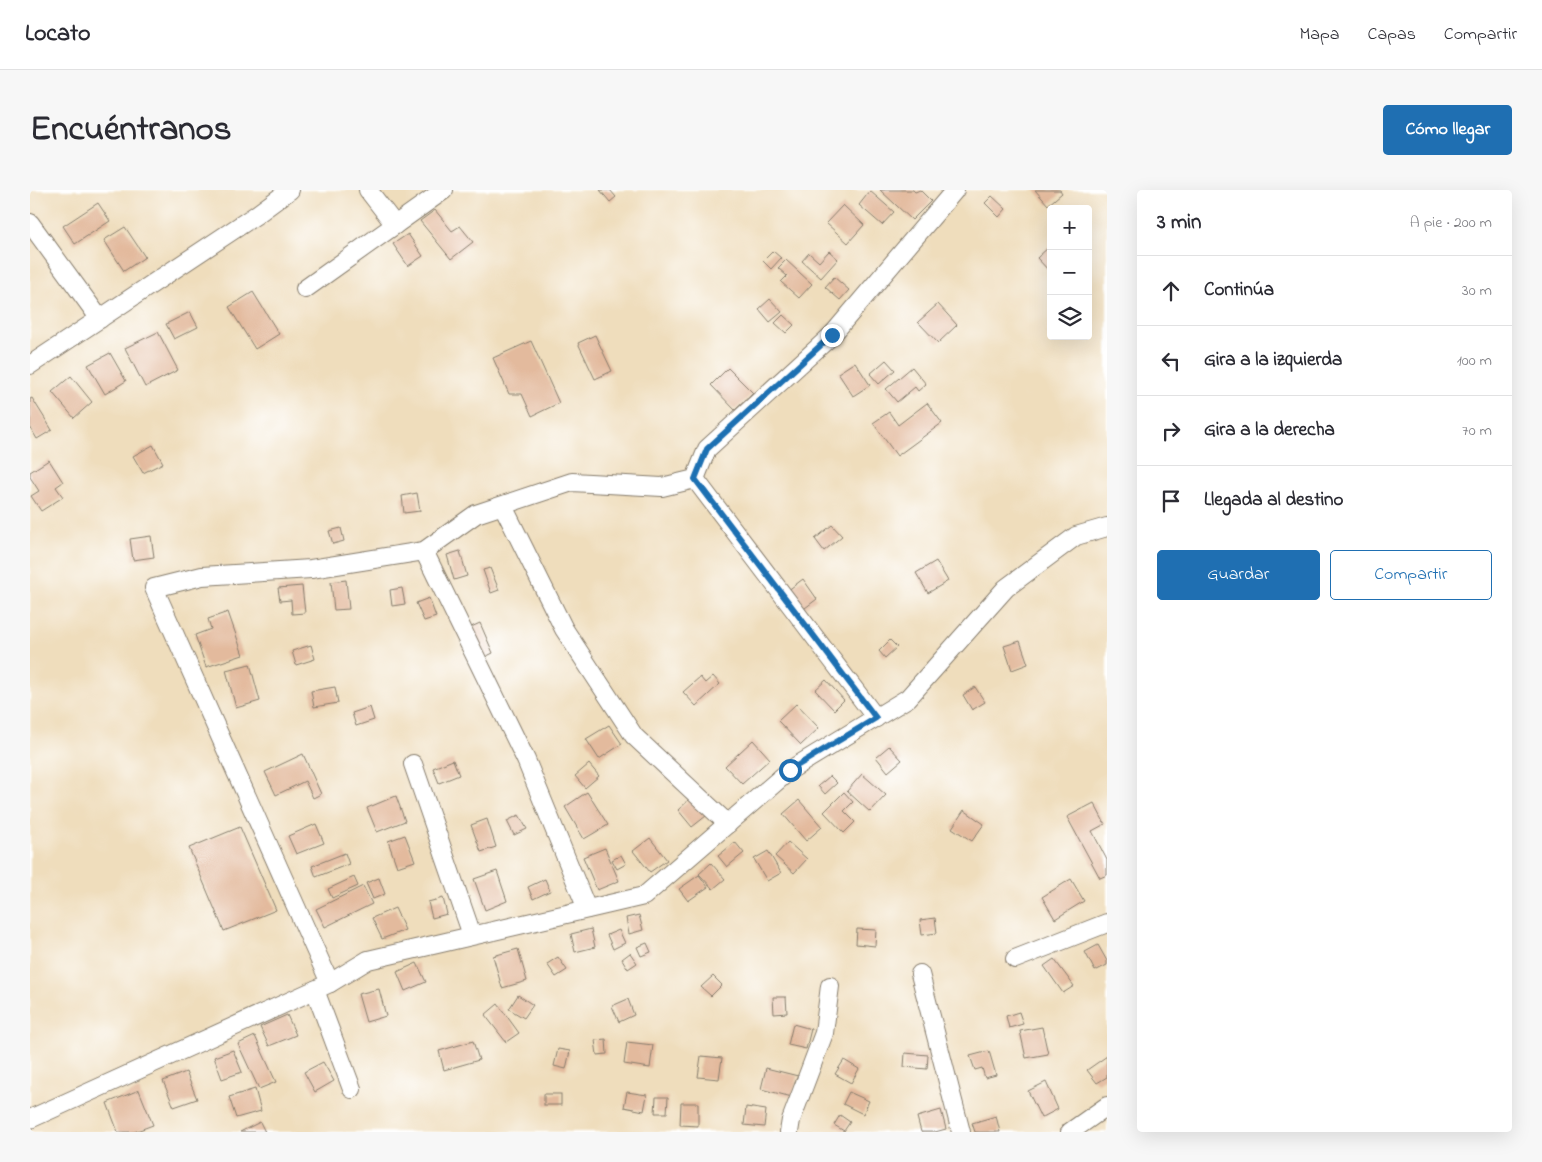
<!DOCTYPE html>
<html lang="es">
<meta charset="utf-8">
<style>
:root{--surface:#fff;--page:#f7f7f7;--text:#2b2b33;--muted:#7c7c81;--line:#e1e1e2;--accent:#1f6fb2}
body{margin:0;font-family:"Indie Flower",sans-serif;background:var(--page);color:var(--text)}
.controls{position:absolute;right:15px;top:15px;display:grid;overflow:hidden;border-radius:5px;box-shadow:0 5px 20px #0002}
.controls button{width:45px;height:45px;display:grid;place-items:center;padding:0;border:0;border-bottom:1px solid var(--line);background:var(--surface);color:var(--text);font:25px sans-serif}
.stop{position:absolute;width:15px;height:15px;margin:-11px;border:4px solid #1f6fb2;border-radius:50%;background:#fff}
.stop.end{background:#1f6fb2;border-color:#fff;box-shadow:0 1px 5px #0008}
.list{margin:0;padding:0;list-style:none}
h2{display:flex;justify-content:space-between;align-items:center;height:65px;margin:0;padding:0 20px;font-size:21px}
h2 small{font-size:16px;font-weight:400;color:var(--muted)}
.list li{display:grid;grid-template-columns:32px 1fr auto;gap:15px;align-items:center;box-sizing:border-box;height:70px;padding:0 20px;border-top:1px solid var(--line)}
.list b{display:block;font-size:19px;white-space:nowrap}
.list em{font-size:16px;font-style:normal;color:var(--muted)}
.actions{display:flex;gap:10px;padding:15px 20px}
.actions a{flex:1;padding:11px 0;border:1px solid var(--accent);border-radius:5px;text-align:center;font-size:18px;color:var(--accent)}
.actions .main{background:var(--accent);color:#fff}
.icon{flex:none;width:28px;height:28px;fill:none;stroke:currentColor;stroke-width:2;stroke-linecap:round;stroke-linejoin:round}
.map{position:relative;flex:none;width:1077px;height:942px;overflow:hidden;border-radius:5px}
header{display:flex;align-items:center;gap:30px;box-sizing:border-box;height:70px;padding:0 25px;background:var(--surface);border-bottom:1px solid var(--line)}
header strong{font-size:24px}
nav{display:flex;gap:28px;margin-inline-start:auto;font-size:18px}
.intro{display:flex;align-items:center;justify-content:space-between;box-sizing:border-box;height:120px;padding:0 30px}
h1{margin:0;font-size:35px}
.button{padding:12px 22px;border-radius:5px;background:var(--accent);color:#fff;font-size:18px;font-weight:700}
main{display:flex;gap:30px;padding:0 30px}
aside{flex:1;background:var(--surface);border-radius:5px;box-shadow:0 5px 20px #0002}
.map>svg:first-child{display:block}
</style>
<header>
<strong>Locato</strong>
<nav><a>Mapa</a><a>Capas</a><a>Compartir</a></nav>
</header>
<div class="intro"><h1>Encuéntranos</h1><a class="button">Cómo llegar</a></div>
<main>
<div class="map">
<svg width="1077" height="942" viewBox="0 0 1077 942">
<rect width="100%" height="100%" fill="#fff"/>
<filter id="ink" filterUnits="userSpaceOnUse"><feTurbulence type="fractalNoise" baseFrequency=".02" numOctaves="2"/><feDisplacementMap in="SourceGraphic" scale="10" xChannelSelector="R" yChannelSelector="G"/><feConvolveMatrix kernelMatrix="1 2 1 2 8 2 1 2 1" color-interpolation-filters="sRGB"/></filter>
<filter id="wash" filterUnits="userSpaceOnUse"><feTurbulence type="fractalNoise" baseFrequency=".0096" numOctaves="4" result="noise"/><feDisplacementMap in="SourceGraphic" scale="20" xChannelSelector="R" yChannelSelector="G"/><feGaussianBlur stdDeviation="1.12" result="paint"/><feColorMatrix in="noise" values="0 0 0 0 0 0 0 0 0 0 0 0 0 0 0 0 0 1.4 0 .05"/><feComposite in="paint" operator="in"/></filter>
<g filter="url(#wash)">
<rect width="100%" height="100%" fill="#efddbc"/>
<g id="blocks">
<g fill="#e3ba9d">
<polygon points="570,0 580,0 586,7 580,12"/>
<polygon points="850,0 883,0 885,2 890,0 901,11 882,30"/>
<polygon points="1005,0 1030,0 1032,3 1018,15"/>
<polygon points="840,1 864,22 852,35 829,15"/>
<polygon points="962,6 976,19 969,27 955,13"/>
<polygon points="68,13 80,31 45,54 33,36"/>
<polygon points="813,15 834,35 818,53 796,33"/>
<polygon points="405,20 422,41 430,36 443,52 421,69 390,31"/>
<polygon points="95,37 115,67 94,81 74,50"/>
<polygon points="378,44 393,66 378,76 363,54"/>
<polygon points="1021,55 1021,83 1007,68"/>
<polygon points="743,61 751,68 741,79 733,71"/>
<polygon points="799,61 808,69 791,88 772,71 779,63 789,72"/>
<polygon points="756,70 782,94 769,108 751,92 757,86 748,78"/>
<polygon points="804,87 819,100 810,110 795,97"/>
<polygon points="223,102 249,144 225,159 199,117"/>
<polygon points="740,109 752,122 740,132 729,119"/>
<polygon points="908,114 927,135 908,153 888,132"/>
<polygon points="160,122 168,137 144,149 136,134"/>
<polygon points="753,125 764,135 756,143 745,133"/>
<polygon points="128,142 148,180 115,197 95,158"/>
<polygon points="565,145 582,181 565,189 548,153"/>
<polygon points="501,151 529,213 502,226 492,204 479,204 463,168"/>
<polygon points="80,163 96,191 75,204 58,175"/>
<polygon points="856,170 865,180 849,194 840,184"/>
<polygon points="825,172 840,195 823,206 808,183"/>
<polygon points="882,177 896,194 888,201 885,197 867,212 856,199"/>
<polygon points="698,178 723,203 705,220 681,195"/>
<polygon points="41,186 62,212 44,228 22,202"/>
<polygon points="2,208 22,240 7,249 0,237 0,209"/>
<polygon points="897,213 912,233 867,266 843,233 859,222 868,235"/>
<polygon points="123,255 133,273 113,283 103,266"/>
<polygon points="19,270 33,292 26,297 33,307 11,321 1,306 9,301 0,287 0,282"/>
<polygon points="387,303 390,321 374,323 372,306"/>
<polygon points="802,335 812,346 794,361 785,349"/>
<polygon points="311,338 314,351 303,354 299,341"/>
<polygon points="121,346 124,367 103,370 100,349"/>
<polygon points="430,361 437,386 424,390 417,365"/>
<polygon points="906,371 918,391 898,403 886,383"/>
<polygon points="460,378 469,400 461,403 453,380"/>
<polygon points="773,389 787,409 771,421 757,401"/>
<polygon points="316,390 319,419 304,420 301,392"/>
<polygon points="272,396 275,423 262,424 261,410 250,411 248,398"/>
<polygon points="372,398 375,414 362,416 360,400"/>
<polygon points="399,408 406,427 394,431 386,413"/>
<polygon points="198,422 213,465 176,477 165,445 181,439 178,429"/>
<polygon points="450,433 463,463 453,468 439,438"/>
<polygon points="860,450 867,457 855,468 849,461"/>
<polygon points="990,451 998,474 982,480 974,456"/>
<polygon points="281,455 285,469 266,475 262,461"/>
<polygon points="220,474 230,511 206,518 196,480"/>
<polygon points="683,486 690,494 666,516 653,502 670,487 675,493"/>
<polygon points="796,490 814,510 804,520 785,500"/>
<polygon points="305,497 308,513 284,517 281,501"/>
<polygon points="945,497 955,512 942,520 933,505"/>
<polygon points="766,514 789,538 771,555 748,531"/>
<polygon points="340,517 344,530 326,536 322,523"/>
<polygon points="579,535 592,554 569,569 556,549"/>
<polygon points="723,550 740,569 712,594 695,576"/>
<polygon points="859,556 872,570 858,582 846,567"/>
<polygon points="273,564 291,604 283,608 275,591 246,605 235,582"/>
<polygon points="423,570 429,585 409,593 403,578"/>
<polygon points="559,574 569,586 555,598 545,586"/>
<polygon points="832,584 856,605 840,622 817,601"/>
<polygon points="800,586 807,593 795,604 788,596"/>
<polygon points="557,602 578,635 554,649 535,617"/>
<polygon points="814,602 823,612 814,621 825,632 814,643 794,622"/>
<polygon points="366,606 375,631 347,642 337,618"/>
<polygon points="661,608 676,626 662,637 648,620"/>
<polygon points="769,610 792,637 776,651 753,624"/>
<polygon points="1064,613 1075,634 1062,641 1077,670 1077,685 1070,688 1037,627"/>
<polygon points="934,620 954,634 942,651 922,638"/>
<polygon points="489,625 497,639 484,645 477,631"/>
<polygon points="457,629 466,657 451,662 441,635"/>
<polygon points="286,634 294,653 266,664 258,646"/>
<polygon points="210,637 246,720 194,741 159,658"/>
<polygon points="375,645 385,671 367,677 358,651"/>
<polygon points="620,648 637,670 620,682 603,661"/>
<polygon points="705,652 714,663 697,677 688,666"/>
<polygon points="758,652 777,669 764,683 745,666"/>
<polygon points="575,658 589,691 567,700 553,667"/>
<polygon points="738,661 751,683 737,691 724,669"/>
<polygon points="315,663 319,674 286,687 282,676"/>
<polygon points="591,665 596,674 587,679 582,670"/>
<polygon points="681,673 695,689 683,699 669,684"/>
<polygon points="467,681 477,711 455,720 444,689"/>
<polygon points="669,685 678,697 658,711 649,699"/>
<polygon points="324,687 328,696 302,708 298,699"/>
<polygon points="349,688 355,704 343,709 336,693"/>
<polygon points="515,689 520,701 503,709 498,697"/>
<polygon points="1041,689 1054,711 1025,729 1012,707"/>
<polygon points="333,696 342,714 295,737 286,719"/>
<polygon points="413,708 417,724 402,728 398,712"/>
<polygon points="365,718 375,740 352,749 342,728"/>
<polygon points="609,725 613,740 599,744 596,728"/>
<polygon points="905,728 907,743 892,745 890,730"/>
<polygon points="561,739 565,757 545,762 541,744"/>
<polygon points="827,739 846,740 845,756 826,754"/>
<polygon points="589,740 595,753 583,759 577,745"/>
<polygon points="617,753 621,762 611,766 607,757"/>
<polygon points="1068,755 1077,771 1077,775 1065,781 1055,762"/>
<polygon points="488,759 497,791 472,798 463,766"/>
<polygon points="600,763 607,773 598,779 592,769"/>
<polygon points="528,767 537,780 526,787 517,774"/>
<polygon points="1024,769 1044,796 1033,803 1014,776"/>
<polygon points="387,773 396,792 375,801 367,782"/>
<polygon points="683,786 692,795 681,806 671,797"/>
<polygon points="349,799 356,826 336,832 328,804"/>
<polygon points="488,805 503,815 494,828 479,819"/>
<polygon points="743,807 756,807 757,823 744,824"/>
<polygon points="598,809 604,825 589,832 582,816"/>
<polygon points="468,814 489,843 476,852 455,825"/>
<polygon points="989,822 993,834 979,838 976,826"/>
<polygon points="257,825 266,845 239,856 230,837"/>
<polygon points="763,834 781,839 776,859 758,855"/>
<polygon points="1012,837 1018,864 996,868 990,841"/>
<polygon points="225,846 246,892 229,899 208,854"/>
<polygon points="576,849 577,864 567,865 565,850"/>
<polygon points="443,851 449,870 414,880 409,861"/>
<polygon points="597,852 623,855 620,878 594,874"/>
<polygon points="528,859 540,861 536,879 524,876"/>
<polygon points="203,860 212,882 192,889 184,867"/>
<polygon points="959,861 966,885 955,888 952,878 945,880 940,866"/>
<polygon points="875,863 898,865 897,879 874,877"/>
<polygon points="671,866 692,868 689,889 668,887"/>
<polygon points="1077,866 1077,887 1067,893 1057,880"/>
<polygon points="814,870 829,879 821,893 805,884"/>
<polygon points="293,872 304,891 285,902 274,882"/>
<polygon points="736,878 768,886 762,907 731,899"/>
<polygon points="156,882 167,909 144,917 133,891"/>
<polygon points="1016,892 1028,919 1011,928 998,901"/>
<polygon points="225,899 231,921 206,928 199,907"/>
<polygon points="109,900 123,935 104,942 88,942 77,913"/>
<polygon points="597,902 617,905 614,921 594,917"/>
<polygon points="819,902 839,911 833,924 813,914"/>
<rect x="514" y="904" width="17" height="11"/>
<polygon points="626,907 638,907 637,923 625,923"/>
<polygon points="651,913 668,913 668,936 650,935"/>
<polygon points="716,917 736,920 734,937 714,935"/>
<polygon points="911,920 916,939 905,942 891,942 887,927"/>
<polygon points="810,925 820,932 814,941 804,935"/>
<polygon points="966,926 970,942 945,942 942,933"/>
<polygon points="230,932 235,942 210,942"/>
</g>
</g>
</g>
<g filter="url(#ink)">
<use href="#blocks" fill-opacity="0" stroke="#867c6c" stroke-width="1"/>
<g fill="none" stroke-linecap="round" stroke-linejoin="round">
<g stroke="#867c6c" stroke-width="20">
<g id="street">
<polyline points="338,0 365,35"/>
<polyline points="0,33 70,129"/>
<polyline points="275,99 414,0"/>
<polyline points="0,175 226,25 260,0"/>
<polyline points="665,289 846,528"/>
<polyline points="473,316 534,439 604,546 698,634"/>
<polyline points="394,361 496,570 557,719"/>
<polyline points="383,574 442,745"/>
<polyline points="985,769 1077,733"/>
<polyline points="890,784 931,942"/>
<polyline points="300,793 124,398 172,386 281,379 394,361 446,324 542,292 632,297 665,289 677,259 802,145 925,0"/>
<polyline points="285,800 322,899"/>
<polyline points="0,929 300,793 338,770 614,706 760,580 878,508 976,398 1046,346 1077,337"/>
<polyline points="759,942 761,930 794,843 800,796"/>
<polyline points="1040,942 1077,916"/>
</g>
</g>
<use href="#street" stroke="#fff" stroke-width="18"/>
</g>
</g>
<g fill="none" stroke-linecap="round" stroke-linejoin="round" filter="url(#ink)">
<polyline stroke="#1f6fb2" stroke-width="6" points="760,580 846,528 665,289 677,259 802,145"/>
</g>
</svg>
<div class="controls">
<button>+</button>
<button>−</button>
<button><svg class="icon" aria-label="layers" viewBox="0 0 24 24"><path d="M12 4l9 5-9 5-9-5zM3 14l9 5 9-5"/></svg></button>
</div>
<div class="stop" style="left:760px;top:580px"></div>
<div class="stop end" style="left:802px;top:145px"></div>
</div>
<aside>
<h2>3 min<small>A pie · 200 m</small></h2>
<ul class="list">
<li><svg class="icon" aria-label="ahead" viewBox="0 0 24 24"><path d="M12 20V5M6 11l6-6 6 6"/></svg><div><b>Continúa</b></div><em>30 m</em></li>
<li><svg class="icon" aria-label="left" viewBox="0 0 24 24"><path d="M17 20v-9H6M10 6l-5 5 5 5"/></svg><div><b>Gira a la izquierda</b></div><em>100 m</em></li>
<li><svg class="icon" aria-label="right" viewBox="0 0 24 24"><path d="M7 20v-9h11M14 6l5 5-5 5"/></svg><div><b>Gira a la derecha</b></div><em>70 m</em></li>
<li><svg class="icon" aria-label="arrive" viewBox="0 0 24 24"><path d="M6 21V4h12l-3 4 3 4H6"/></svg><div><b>Llegada al destino</b></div></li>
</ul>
<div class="actions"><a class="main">Guardar</a><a>Compartir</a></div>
</aside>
</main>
